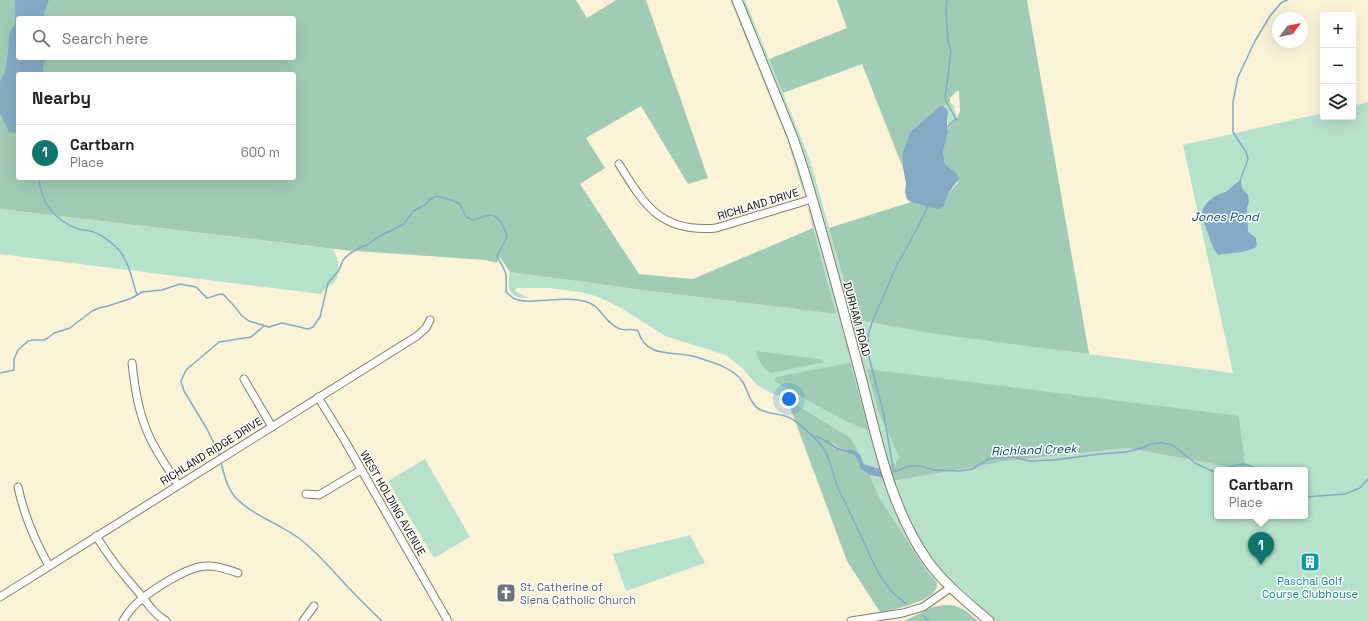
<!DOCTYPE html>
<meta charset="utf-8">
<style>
:root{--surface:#fff;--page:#f6f6f6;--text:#222;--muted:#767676;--line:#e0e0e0;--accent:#0f766e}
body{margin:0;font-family:"Space Grotesk",sans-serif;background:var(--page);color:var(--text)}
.controls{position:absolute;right:12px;top:12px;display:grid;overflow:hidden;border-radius:4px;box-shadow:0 4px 16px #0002}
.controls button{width:36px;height:36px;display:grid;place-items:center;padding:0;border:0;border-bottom:1px solid var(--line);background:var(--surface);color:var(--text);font:20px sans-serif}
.compass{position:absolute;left:1272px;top:12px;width:36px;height:36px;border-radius:50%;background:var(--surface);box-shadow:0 4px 16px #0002;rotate:58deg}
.you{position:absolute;left:789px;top:399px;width:14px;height:14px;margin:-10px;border:3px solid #fff;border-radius:50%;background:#1a73e8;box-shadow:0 0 0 6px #1a73e833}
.badge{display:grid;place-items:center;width:26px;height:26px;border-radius:50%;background:var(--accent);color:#fff;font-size:13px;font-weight:700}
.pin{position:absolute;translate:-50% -33px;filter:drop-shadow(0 1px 2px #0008)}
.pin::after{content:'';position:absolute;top:21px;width:14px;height:12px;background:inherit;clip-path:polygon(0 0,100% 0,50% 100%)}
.popup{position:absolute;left:1214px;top:467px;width:94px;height:52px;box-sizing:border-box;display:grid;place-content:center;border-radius:4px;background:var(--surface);filter:drop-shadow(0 1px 3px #0005);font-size:13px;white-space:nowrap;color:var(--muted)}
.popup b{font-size:15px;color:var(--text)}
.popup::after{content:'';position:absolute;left:50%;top:100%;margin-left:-8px;border:8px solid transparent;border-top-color:var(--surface)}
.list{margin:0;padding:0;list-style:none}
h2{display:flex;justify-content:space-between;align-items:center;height:52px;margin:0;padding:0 16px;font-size:17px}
h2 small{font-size:13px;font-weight:400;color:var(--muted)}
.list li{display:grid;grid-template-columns:26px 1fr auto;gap:12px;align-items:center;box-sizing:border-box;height:56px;padding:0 16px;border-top:1px solid var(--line)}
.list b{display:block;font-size:15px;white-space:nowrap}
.list p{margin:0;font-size:13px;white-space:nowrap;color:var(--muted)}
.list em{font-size:13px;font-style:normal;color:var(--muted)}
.icon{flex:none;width:22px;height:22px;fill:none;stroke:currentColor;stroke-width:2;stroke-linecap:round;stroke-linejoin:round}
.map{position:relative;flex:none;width:1368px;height:621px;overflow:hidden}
.search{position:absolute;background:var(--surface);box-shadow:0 4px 16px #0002;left:16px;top:16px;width:280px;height:44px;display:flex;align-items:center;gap:10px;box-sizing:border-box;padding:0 14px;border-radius:4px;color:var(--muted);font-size:15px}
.panel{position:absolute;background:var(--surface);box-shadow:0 4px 16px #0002;left:16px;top:72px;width:280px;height:108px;border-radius:4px}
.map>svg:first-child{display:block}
</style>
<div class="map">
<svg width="1368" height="621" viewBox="0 0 1368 621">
<rect width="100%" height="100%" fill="#fbf3d8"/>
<g fill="#b6e2cc" fill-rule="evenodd">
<polygon points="730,0 733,0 789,136 803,180 803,192 787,139"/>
<path d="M741 0H745L810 160 855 321 1089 354 1233 373 1183 145 1323 113V117H1353V106L1368 102V621H994C960 593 927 561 908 521 902 508 898 494 893 481L1007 461 1127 448 1246 470 1239 416 879 413 899 457 896 463 888 465 805 163ZM1217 470H1305V516H1217Z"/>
<polygon points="950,102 954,105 957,118 948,129 948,111 944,106"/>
<path d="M807 206 813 213 872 433 922 560 937 581V583L926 570 879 497 870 475 879 478 878 468 864 464 862 462 860 455 851 438 787 399 771 393 757 385 743 369 726 355 665 336 621 308 599 297 581 292 549 288H517L515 291 528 298C508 299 507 287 510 272L650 291 836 314ZM782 376 868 431 855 425 777 383 776 377Z"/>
<path d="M0 209 333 249C337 257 342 272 335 281 331 286 325 287 321 294L0 254Z"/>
<polygon points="425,459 470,537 434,558 388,481"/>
<polygon points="690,535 705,563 626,591 613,554"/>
</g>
<g fill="#a0ccb6" fill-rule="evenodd">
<path d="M0 0H576L587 18 616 0H646L708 178 688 184 641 106 586 138 605 168 580 184 639 274 693 279 813 228 836 314 650 291 510 272 500 257 497 263 485 260 343 250 0 209ZM18 18H294V58H18ZM18 74H294V178H18Z"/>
<polygon points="837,0 1027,0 1089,354 937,334 855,320 829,228 911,202 927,207 944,206 949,192 958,183 957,174 945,164 943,153 948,129 957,118 960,111 959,93 959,91 957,91 950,98 950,102 944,106 943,105 939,107 910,132 902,154 903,168 862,64 783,93 769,59 847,28"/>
<path d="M756 351 819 359 824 362 771 373C762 369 759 360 756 351Z"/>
<path d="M850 363 869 431C837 418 807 400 777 383L774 380 776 377Z"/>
<polygon points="867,369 1239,416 1246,470 1127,448 1007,461 893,481 888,465 896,463 899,457 879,413"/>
<path d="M787 399 851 438 860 455C854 449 849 450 841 449L833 443 828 442 833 448 842 452 850 453 857 457 863 471 870 475 879 497 926 570 937 583C937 584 937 588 936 589 930 602 893 610 880 612L847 561Z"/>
<path d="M945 605C961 605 966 611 978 621H904L933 607Z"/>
</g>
<g fill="#85aac5">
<polygon points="15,0 49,0 44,13 45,18 18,18 18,58 46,58 43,67 44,74 18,74 18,133 9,132 0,113 0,82 5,72 8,52 9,34 15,24"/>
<polygon points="943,105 948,111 947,124 948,131 943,153 945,164 957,174 959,179 949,192 944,206 939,209 927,207 911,202 907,199 905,192 906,183 903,168 902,154 910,132 939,107"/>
<path d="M1241 181 1242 188 1248 195 1249 202 1247 207 1248 232 1256 238 1257 246C1250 253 1228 253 1218 255 1209 245 1209 228 1200 218 1203 206 1208 199 1220 194 1223 192 1226 193 1228 190 1233 187 1235 182 1241 181Z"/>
<path d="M818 437C828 439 833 445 841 449 847 450 855 448 860 455 862 457 862 461 864 464L877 468H880L883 478 870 475 863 471 860 468 857 458 854 455 837 450Z"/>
</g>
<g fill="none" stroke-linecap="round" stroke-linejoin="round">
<g stroke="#85aac5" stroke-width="1.5">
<polyline points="947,0 946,12 948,41 951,52 945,99 956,119 947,127"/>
<path d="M39 178C41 203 54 220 78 229 82 230 86 230 90 231 100 233 111 242 118 249 129 261 132 280 137 295"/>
<polyline points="1240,181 1248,159 1246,152 1233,132 1233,102 1238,77 1255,41 1270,16 1281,3 1287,0"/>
<polyline points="928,206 919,225 897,265 873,320 868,335 869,357 883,411 894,472 909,466 921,466 933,470 959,471 972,469 989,459 1012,457 1030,461 1054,460 1100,454 1126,452 1142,448 1150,444 1161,443 1173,445 1195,463 1212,471 1217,470"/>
<path d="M0 373 14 370V359L18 350 28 341 33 340H44L48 338 54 333 70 328 92 311 99 308 108 306 132 298 142 292 162 290 180 284 196 287 207 298C213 297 216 294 223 294L235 307 242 316 249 321 269 327 282 323 308 329 313 327 320 317 328 283 339 270 343 260 349 254 361 247 367 245 380 236 404 224 413 211 425 205 430 199 437 196 454 201 460 204 466 217 473 220C477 219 481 217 486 216 499 212 504 227 507 237L497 256C506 273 507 271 506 292 508 294 511 296 513 298 527 306 560 296 578 300 586 301 594 304 599 310 605 317 611 326 620 329 626 331 632 328 638 331 647 360 674 350 696 357 711 362 732 367 742 381 748 389 749 403 759 409 767 414 776 413 785 416 794 418 800 425 807 431 813 436 819 442 824 449 830 458 833 475 837 486 845 503 854 520 862 538 873 562 883 590 907 604"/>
<polyline points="811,435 820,438"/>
<polyline points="220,456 207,429 184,391 181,381 186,370 219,342 251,337 264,326"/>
<path d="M221 462C224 475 227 488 236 498 253 516 281 524 300 539 317 552 331 569 345 584 357 597 369 609 382 621"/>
<path d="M1224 470C1237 463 1246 462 1258 470"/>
<polyline points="1305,497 1345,494 1360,488 1368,479"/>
<polyline points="923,615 929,621"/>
</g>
<g stroke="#847d65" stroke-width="9">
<g id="minor">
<path d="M619 164C645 206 661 233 716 228L812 199"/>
<path d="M132 363C135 390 139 416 151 440 159 456 169 470 178 485"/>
<polyline points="244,379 272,427"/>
<polyline points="318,397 345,441 448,621"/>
<path d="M18 487C24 515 35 541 49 566"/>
<polyline points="306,494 319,495 361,470"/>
<path d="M96 536C109 557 124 576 140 594 148 604 154 614 166 621"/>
<polyline points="0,597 417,336 426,328 430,320"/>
<path d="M123 621C128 612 135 604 143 598 155 588 184 570 199 567 212 564 226 569 238 573"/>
<polyline points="303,621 314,606"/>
<polyline points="851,621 903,613 923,607 950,588"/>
</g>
</g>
<g stroke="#847d65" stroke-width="11">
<path id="major" d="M737 0 793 138 802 165C824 236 843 309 862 381 878 443 890 506 927 560 944 584 967 602 989 621"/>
</g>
<use href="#minor" stroke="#fff" stroke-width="7"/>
<use href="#major" stroke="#fff" stroke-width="9"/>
</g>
<defs>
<g id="building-square" transform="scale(1)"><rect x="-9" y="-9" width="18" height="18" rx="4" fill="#0f9aa8" stroke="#fff"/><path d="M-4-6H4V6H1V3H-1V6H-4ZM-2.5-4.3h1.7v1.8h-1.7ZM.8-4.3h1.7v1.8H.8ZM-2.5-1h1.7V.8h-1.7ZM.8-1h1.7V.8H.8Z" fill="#fff"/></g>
<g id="church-square" transform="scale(1)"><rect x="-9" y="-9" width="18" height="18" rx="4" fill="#6b7280" stroke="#fff"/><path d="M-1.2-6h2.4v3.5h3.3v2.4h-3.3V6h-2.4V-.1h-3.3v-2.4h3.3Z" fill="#fff"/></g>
</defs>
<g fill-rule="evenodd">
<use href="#building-square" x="1310" y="562"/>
<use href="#church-square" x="506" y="593"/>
</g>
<g text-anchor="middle" stroke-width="3" stroke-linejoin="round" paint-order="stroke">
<g font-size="11" fill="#0e0c04" stroke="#fff">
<text transform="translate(758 204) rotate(-17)" y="4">RICHLAND DRIVE</text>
<text transform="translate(857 319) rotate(75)" y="4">DURHAM ROAD</text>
<text transform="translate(211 451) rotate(-32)" y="4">RICHLAND RIDGE DRIVE</text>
<text transform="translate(393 503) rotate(60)" y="4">WEST HOLDING AVENUE</text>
</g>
<g font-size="11" fill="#0d838f" stroke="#fff">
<text x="1310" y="585">Paschal Golf<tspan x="1310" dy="13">Course Clubhouse</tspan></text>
</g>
<g font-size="11" fill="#5b616d" stroke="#fff" text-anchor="start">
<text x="520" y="591">St. Catherine of<tspan x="520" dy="13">Siena Catholic Church</tspan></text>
</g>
<g font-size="12" font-style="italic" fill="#05486c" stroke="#fff">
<text x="1225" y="221">Jones Pond</text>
<text transform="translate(1034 450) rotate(-2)" y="4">Richland Creek</text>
</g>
</g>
</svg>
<div class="controls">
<button>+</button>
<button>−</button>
<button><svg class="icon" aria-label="layers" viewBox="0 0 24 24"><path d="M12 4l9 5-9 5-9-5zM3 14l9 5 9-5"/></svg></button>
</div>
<svg class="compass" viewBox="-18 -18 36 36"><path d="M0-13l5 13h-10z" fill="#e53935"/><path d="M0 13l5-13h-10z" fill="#767676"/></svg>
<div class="you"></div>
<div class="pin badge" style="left:1261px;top:565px">1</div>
<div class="popup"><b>Cartbarn</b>Place</div>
<div class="search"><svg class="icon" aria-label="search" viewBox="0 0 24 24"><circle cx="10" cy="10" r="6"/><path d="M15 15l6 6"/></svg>Search here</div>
<section class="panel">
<h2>Nearby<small></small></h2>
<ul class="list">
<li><span class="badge">1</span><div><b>Cartbarn</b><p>Place</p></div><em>600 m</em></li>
</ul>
</section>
</div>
